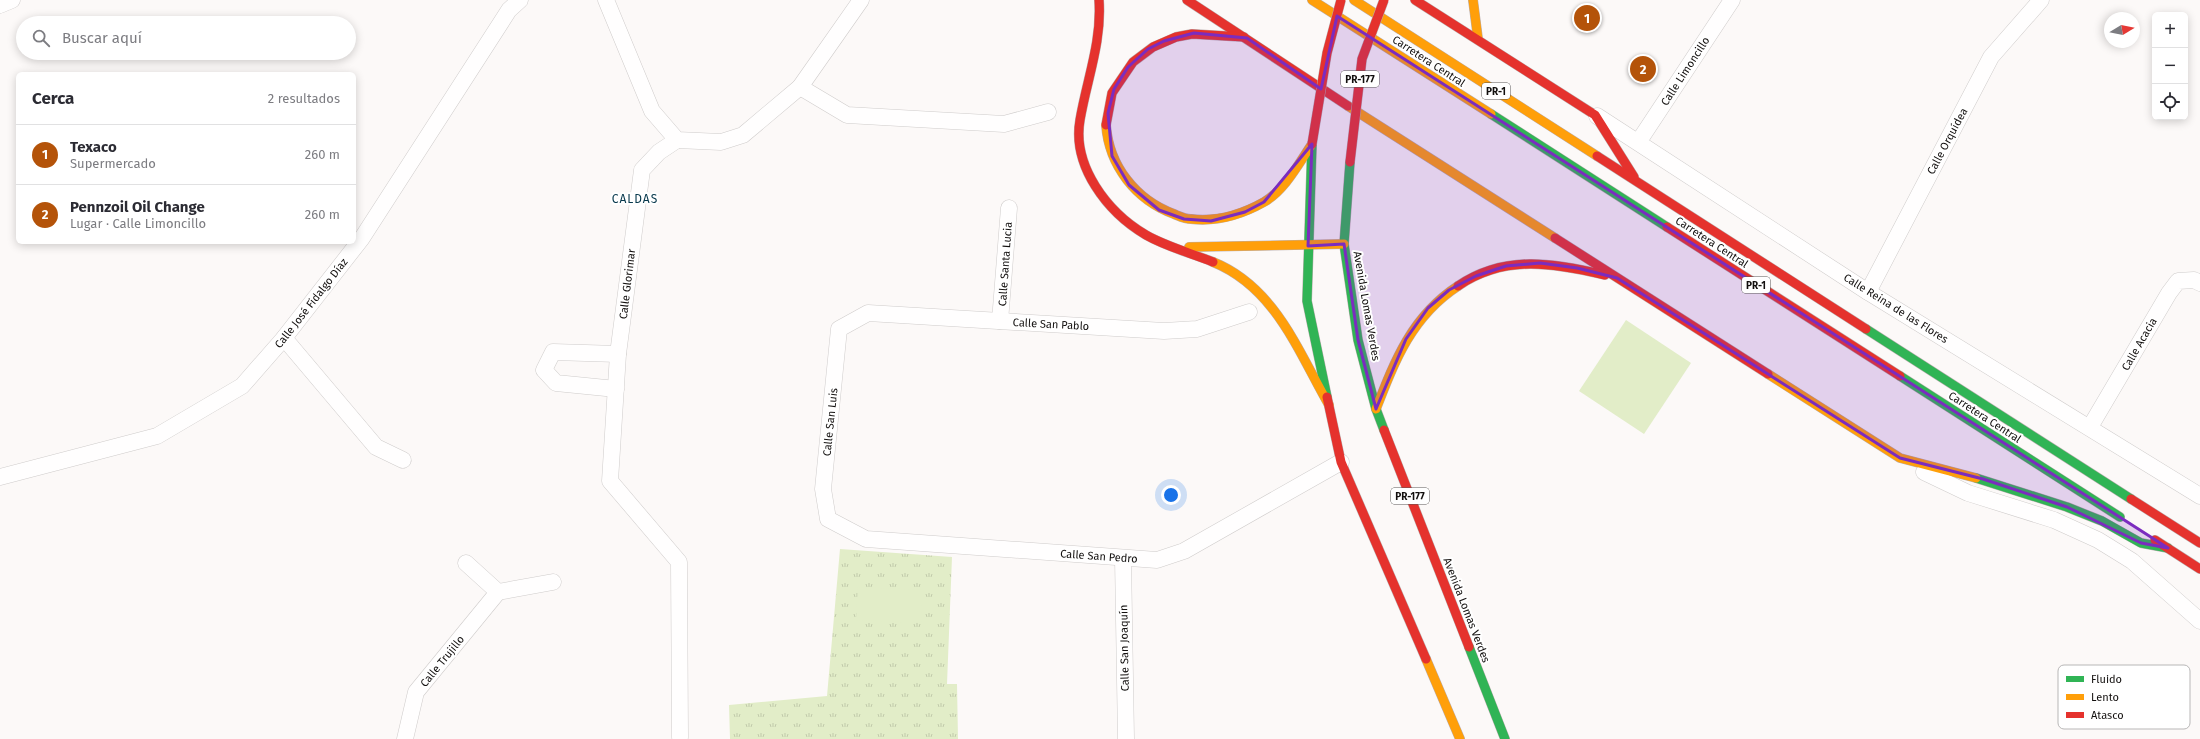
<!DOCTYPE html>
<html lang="es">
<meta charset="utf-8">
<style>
:root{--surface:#fff;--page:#f2f2f3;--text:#2b2b33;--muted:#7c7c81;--line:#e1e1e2;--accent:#b45309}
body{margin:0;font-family:"Fira Sans",sans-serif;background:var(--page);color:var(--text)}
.controls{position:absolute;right:12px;top:12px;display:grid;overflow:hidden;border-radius:6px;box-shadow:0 2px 10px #0003}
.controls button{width:36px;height:36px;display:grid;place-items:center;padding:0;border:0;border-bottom:1px solid var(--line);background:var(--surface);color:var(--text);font:20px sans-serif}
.compass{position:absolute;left:2104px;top:12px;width:36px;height:36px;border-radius:50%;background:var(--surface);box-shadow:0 2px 10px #0003;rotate:80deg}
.you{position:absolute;left:1171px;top:495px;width:14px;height:14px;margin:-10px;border:3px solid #fff;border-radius:50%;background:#1a73e8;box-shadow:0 0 0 6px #1a73e833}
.badge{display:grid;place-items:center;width:26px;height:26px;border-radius:50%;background:var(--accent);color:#fff;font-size:13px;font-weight:700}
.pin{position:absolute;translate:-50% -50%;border:2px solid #fff;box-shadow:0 1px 4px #0006}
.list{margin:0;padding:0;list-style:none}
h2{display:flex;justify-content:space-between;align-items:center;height:52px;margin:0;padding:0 16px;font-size:17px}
h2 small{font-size:13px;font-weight:400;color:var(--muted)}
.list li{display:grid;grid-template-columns:26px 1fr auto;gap:12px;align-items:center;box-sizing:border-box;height:60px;padding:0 16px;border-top:1px solid var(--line)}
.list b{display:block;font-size:15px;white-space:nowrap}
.list p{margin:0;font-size:13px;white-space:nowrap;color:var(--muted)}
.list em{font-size:13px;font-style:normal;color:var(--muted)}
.icon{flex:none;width:22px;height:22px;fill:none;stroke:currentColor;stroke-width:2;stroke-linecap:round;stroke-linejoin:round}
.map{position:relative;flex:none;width:2200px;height:739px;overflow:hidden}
.search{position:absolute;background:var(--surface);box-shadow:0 2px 10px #0003;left:16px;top:16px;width:340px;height:44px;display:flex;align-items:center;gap:10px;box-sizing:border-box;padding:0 14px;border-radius:22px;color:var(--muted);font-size:15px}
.panel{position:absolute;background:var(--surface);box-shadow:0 2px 10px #0003;left:16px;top:72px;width:340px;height:172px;border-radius:6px}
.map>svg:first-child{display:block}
</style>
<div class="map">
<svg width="2200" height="739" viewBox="0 0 2200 739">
<defs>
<pattern id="grass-tufts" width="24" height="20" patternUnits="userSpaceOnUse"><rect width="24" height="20" fill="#e2edc8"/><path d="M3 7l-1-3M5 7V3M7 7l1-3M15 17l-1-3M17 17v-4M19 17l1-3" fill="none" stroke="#c1caab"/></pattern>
</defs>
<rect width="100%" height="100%" fill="#fcf9f8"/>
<polygon fill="url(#grass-tufts)" points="840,549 952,557 947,684 957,684 958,739 730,739 729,705 827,696"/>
<g fill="#e2edc8">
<polygon points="1626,320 1691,363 1644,434 1579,391"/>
<polygon points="858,587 922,590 921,623 856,620"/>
</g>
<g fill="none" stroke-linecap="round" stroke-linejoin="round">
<g stroke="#cfcccb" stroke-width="17">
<g id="street">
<polyline points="606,0 652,111 677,140 721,142 743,135 800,87 861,0"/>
<polyline points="0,5 12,0"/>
<polyline points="800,87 847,115 1004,124 1048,112"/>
<polyline points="1597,116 1868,292 2200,496"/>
<polyline points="677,140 659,152 642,170 618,354 610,481 679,562 680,737"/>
<polyline points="1639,141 1732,0"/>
<polyline points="1868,292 1991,57 2041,0"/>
<polyline points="1249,312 1197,329 1164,331 868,313 839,329 823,489 828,519 866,539 1157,560 1184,551 1341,462"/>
<polyline points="1000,321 1009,208"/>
<polyline points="284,338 376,447 403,460"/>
<polyline points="616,389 556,383 544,370 553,352 618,354"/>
<polyline points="2090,427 2169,293 2178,281 2194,280 2200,283"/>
<polyline points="1924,472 1968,493 2054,520 2098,540 2132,561 2200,621"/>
<polyline points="0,477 157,436 242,386 284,338 362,238 509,10 520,0"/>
<polyline points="1123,558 1126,739"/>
<polyline points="466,563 498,592 553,582"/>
<polyline points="405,739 416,692 498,592"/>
</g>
</g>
<g stroke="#baaeae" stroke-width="10">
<g id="fast">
<polyline points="1491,114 1667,227"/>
<polyline points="1312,144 1307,301 1327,397"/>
<polyline points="1350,162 1344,244 1358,340 1376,409 1384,430"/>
<polyline points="1866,329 2131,499"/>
<polyline points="1900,376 2120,517"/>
<polyline points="1976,478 2067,507 2102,521 2141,543 2168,548"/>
<polyline points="1469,647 1505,739"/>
</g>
</g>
<g stroke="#baaeae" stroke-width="10">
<g id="slow">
<polyline points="1312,0 1491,114"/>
<polyline points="1354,0 1597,156"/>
<polyline points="1473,0 1478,39"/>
<polyline points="1348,106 1555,238"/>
<path d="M1106 125C1109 166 1136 200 1174 214 1179 216 1185 219 1191 219 1217 222 1241 215 1264 202 1285 190 1299 163 1312 144"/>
<polyline points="1189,247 1344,244"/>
<path d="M1213 262C1275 287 1298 351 1329 405"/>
<polyline points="1768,374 1900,458 1976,478"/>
<path d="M1376 409C1395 360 1412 316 1458 286"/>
<polyline points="1426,659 1460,739"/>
</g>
</g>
<g stroke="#baaeae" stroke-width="10">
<g id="jam">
<path d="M1099 0C1102 42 1087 79 1080 120 1072 166 1107 212 1146 235 1167 247 1191 253 1213 262"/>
<polyline points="1187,0 1348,106"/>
<polyline points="1415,0 1595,115 1634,177"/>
<polyline points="1106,125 1112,93 1133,62 1153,47 1176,37 1192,34 1244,37"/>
<polyline points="1597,156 1866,329"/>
<polyline points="1667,227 1900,376"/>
<polyline points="1555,238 1768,374"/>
<path d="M1458 286C1505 254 1554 263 1605 275"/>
<polyline points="1327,397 1341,462 1426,659"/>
<polyline points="1384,430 1469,647"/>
<polyline points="2131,499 2200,543"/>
<polyline points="2155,540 2200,569"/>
</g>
</g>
<use href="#street" stroke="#fffefe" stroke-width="16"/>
<use href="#fast" stroke="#30b455" stroke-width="9"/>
<use href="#slow" stroke="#ff9f0a" stroke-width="9"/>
<use href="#jam" stroke="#e5322d" stroke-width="9"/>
<g stroke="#baaeae" stroke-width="10" stroke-linecap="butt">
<g id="jam-bridge">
<polyline points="1312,144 1327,53 1341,0"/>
<polyline points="1350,162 1362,59 1384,0"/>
</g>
</g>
<use href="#jam-bridge" stroke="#e5322d" stroke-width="9"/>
</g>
<path fill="#7b2cbf" fill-opacity="0.2" stroke="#7b2cbf" stroke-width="3" stroke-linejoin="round" d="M1337 16 2168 548 2141 543 2067 507 1983 479 1900 458 1617 278 1577 268 1540 263 1506 266 1476 276 1449 290 1428 308 1406 339 1376 409 1358 340 1344 244 1308 246 1312 144 1264 202 1245 212 1211 221 1184 219 1159 210 1129 185 1112 156 1108 113 1114 89 1128 67 1148 49 1164 41 1194 33 1247 38 1321 89Z"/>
<g text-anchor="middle" stroke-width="4" stroke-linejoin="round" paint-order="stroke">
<g fill="#fff" stroke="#595756" stroke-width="1">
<rect x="1341" y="71" width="38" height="16" rx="3"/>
<rect x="1482" y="83" width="28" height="16" rx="3"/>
<rect x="1742" y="277" width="28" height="16" rx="3"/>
<rect x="1391" y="488" width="38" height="16" rx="3"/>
</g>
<g font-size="10" font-weight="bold" fill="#120f0e">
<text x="1360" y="83">PR-177</text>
<text x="1496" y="95">PR-1</text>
<text x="1756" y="289">PR-1</text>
<text x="1410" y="500">PR-177</text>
</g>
<g font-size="11" fill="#120f0e" stroke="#fff">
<text transform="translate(1429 61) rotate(33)" y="4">Carretera Central</text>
<text transform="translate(1685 71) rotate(-57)" y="4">Calle Limoncillo</text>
<text transform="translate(1947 141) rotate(-62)" y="4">Calle Orquídea</text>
<text transform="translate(1712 242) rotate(33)" y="4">Carretera Central</text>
<text transform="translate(1005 264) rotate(-86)" y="4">Calle Santa Lucia</text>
<text transform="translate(627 284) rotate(-83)" y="4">Calle Glorimar</text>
<text transform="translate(311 303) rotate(-52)" y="4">Calle José Fidalgo Díaz</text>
<text transform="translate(1367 306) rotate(80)" y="4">Avenida Lomas Verdes</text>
<text transform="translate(1896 308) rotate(32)" y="4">Calle Reina de las Flores</text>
<text transform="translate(1051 324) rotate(3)" y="4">Calle San Pablo</text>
<text transform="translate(2139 344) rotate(-60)" y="4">Calle Acacia</text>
<text transform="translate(1985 417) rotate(33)" y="4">Carretera Central</text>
<text transform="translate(830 422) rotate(-84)" y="4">Calle San Luis</text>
<text transform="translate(1099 556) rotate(4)" y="4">Calle San Pedro</text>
<text transform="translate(1467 610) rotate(69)" y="4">Avenida Lomas Verdes</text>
<text transform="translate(1124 648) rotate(-91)" y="4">Calle San Joaquín</text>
<text transform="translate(442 661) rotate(-51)" y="4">Calle Trujillo</text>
</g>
<g font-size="12" letter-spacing="1" fill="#07384c" stroke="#fff">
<text x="635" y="203">CALDAS</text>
</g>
</g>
<rect x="2058" y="665" width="132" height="64" rx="6" fill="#fff" stroke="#b8b7b7" stroke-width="1"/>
<rect x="2066" y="676" width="18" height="6" fill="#30b455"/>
<rect x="2066" y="694" width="18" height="6" fill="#ff9f0a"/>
<rect x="2066" y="712" width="18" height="6" fill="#e5322d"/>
<g font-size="11" fill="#120f0e">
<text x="2091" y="683">Fluido</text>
<text x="2091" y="701">Lento</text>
<text x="2091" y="719">Atasco</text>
</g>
</svg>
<div class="controls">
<button>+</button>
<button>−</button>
<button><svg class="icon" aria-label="locate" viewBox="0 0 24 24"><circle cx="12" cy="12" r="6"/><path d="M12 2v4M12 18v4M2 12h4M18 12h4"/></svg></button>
</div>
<svg class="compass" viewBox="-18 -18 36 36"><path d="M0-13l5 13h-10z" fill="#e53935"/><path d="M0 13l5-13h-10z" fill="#7c7c81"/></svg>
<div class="you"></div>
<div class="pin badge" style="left:1587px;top:18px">1</div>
<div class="pin badge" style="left:1643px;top:69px">2</div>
<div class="search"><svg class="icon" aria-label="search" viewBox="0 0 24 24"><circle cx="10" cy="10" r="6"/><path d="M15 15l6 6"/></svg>Buscar aquí</div>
<section class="panel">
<h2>Cerca<small>2 resultados</small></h2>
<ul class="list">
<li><span class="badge">1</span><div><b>Texaco</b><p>Supermercado</p></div><em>260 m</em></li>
<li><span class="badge">2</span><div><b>Pennzoil Oil Change</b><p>Lugar · Calle Limoncillo</p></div><em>260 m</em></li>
</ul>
</section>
</div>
